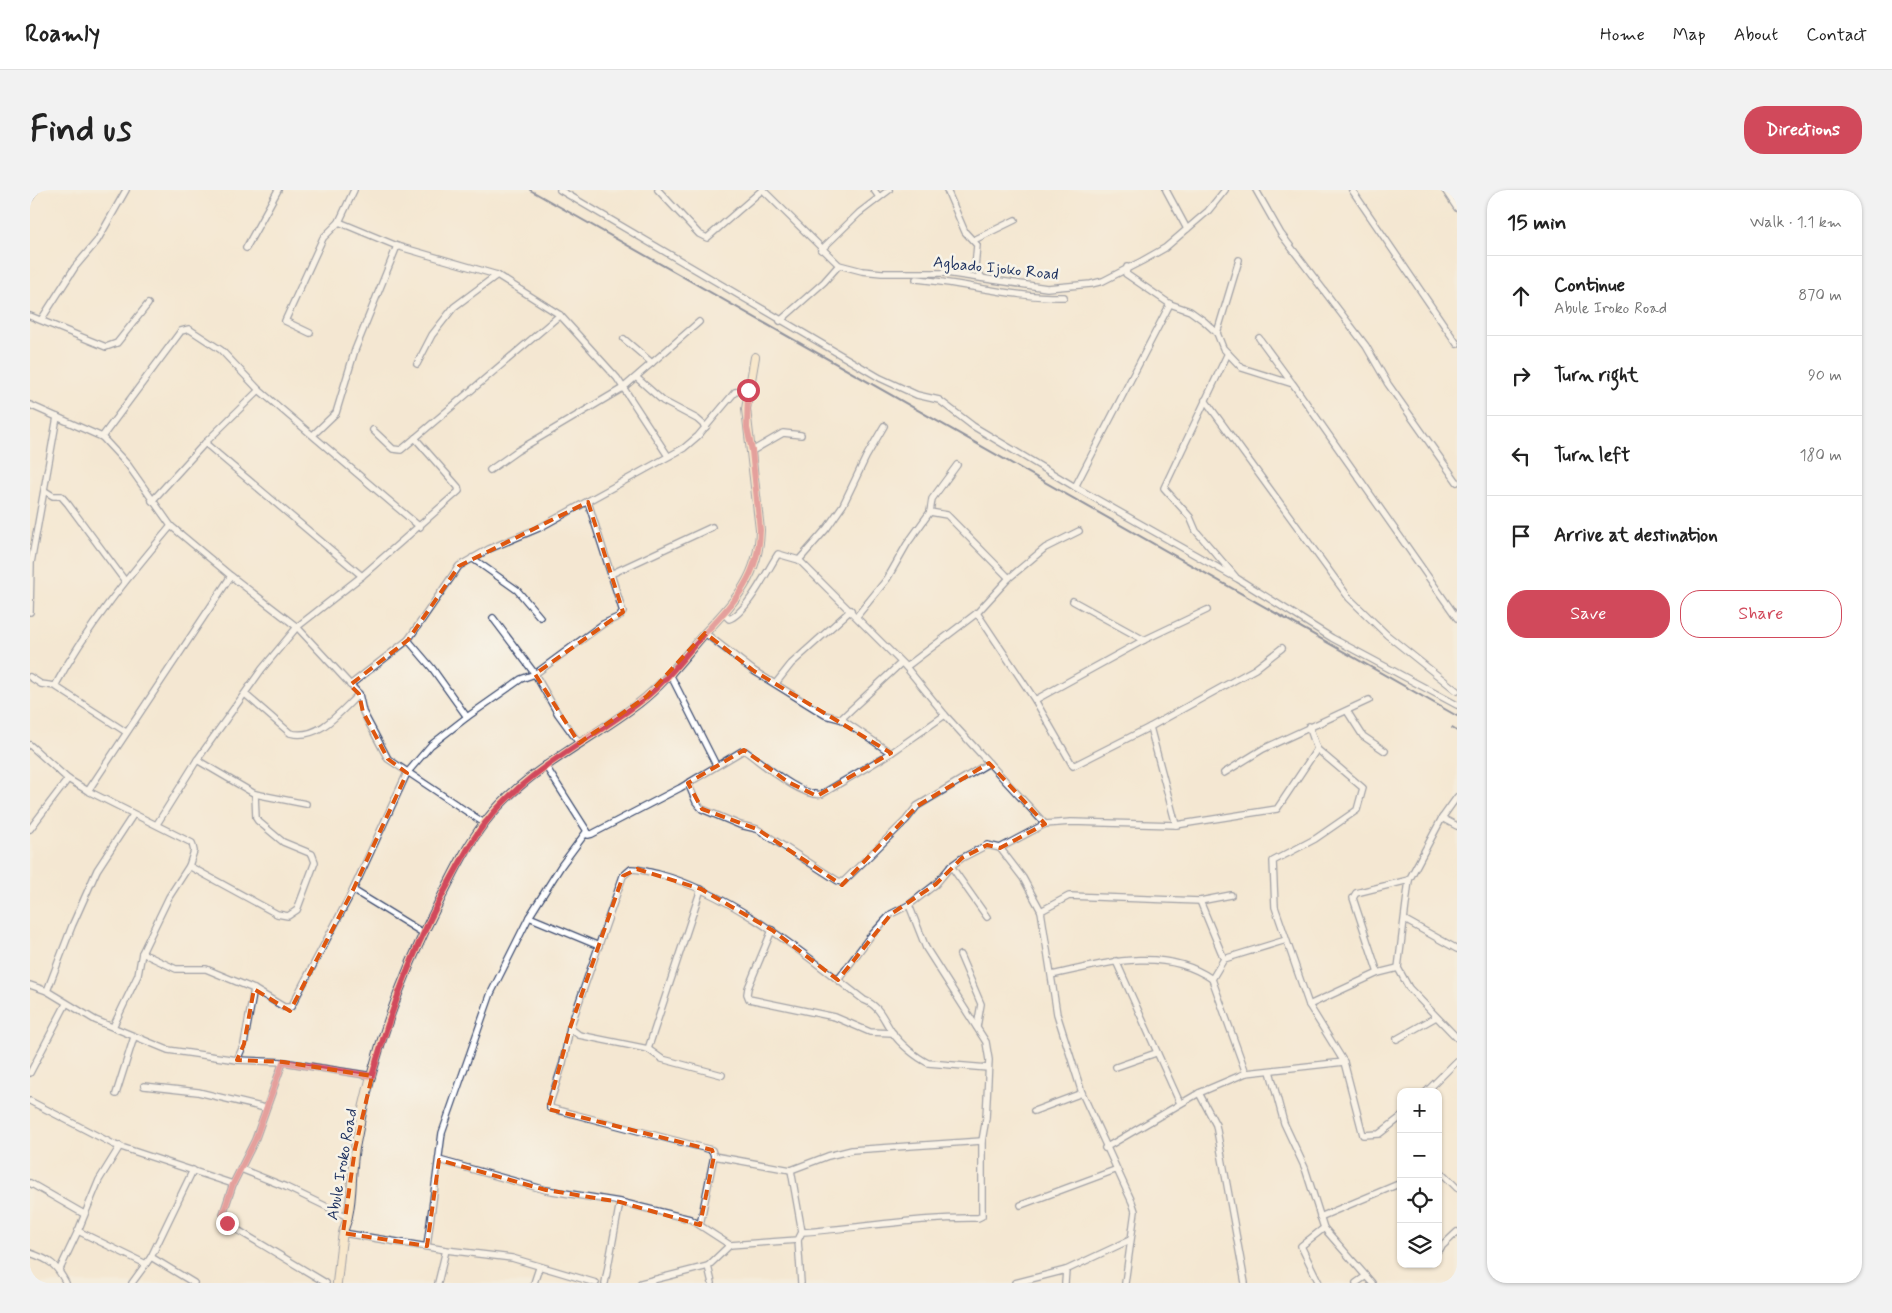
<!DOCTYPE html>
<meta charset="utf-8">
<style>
:root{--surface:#fff;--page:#f2f2f2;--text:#222;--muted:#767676;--line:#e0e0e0;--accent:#d1495b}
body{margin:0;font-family:Mynerve,sans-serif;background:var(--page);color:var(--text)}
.controls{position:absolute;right:15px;bottom:15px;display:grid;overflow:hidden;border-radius:10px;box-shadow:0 1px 4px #0004}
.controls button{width:45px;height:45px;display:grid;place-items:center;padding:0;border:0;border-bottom:1px solid var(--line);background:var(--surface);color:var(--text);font:25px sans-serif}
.stop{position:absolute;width:15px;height:15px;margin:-11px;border:4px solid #d1495b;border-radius:50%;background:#fff}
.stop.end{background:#d1495b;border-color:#fff;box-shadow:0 1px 5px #0008}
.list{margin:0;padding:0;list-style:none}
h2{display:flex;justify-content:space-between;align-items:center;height:65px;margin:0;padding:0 20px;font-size:21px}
h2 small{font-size:16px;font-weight:400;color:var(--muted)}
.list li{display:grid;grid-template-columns:32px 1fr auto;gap:15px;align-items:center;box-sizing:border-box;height:80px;padding:0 20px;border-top:1px solid var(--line)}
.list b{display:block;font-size:19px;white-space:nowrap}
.list p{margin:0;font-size:16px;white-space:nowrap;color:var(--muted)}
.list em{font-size:16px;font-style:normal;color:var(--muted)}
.actions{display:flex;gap:10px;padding:15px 20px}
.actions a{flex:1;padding:11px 0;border:1px solid var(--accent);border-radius:20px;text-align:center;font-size:18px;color:var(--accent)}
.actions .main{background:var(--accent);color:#fff}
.icon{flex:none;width:28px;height:28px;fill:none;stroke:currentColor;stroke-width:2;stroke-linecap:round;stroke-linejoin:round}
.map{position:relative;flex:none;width:1427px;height:1093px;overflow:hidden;border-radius:20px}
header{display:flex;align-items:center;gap:30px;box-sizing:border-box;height:70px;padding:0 25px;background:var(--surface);border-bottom:1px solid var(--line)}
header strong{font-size:24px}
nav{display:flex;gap:28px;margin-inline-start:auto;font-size:18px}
.intro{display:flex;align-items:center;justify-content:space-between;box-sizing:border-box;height:120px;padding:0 30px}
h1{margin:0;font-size:35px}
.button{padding:12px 22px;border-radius:20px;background:var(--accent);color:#fff;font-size:18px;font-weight:700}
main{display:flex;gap:30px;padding:0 30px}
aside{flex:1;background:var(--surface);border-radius:20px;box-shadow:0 1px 4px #0004}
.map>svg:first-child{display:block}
</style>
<header>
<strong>Roamly</strong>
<nav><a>Home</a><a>Map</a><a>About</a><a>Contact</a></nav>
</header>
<div class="intro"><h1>Find us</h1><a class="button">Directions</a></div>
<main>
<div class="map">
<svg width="1427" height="1093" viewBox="0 0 1427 1093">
<rect width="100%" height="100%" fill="#f7f3e8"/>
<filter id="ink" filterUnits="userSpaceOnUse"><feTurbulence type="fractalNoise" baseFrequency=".02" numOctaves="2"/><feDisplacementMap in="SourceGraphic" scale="10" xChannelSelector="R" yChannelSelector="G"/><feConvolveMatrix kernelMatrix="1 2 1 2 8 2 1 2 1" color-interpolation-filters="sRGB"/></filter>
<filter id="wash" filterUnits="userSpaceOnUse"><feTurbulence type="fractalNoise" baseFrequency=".0096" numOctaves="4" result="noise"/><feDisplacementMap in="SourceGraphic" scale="20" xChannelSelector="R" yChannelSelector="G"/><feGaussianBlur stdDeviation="1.12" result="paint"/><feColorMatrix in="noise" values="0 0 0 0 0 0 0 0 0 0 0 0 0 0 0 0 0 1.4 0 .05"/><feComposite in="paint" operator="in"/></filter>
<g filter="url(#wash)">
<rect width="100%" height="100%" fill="#f4e7d2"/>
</g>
<g filter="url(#ink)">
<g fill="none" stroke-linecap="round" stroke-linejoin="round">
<g stroke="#3c4b6f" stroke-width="8">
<g id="street">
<polyline points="530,0 850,188 887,205 909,210 943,236 1045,297 1208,389 1302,448 1427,515"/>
<polyline points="628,0 669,44 677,48 732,0"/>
<polyline points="733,0 809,75 832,81 852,83 916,83 1017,98 1061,94 1073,91 1112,71 1135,58 1178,21 1195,0"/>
<polyline points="844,0 849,7"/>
<polyline points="917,0 935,42 947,55 945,77 952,88"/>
<polyline points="1136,0 1157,39"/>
<polyline points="1226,0 1251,44 1336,156 1358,194 1427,292"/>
<polyline points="1322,0 1427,154"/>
<polyline points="1415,0 1427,18"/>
<polyline points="0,8 5,0"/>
<polyline points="309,32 367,56 467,85 530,125 587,188 638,266"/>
<polyline points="944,50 985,30"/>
<polyline points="216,58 248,0"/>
<polyline points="791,60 829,23 859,0"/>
<polyline points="1097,77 1096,84 1140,114 1160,121 1174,131 1187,143 1193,158 1212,178 1263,194 1427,428"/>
<path d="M886 89C936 93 984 108 1034 107"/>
<polyline points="0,126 76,157 87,153 118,114"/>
<polyline points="11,130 45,77 67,51 96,0"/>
<polyline points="750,131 794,92 809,75"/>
<polyline points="280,143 255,131 293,48 309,32 324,0"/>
<polyline points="1187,143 1209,70"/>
<polyline points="1229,148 1262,193"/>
<polyline points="594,149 622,173"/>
<polyline points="1198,163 1134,298 1160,327 1166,341 1205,386"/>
<polyline points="387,174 402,145 424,117 467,85"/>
<polyline points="607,188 633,211 667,229 676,237"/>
<polyline points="1175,210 1319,408 1357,445 1427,501"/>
<polyline points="0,215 72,247 98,275 141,336 201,386 267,437 329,504 333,522 358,569 454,633"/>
<polyline points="343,240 363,259 371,260 530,125"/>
<polyline points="283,245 306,223 325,160 367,56"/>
<polyline points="72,247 151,141 159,139 191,160 229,200"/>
<polyline points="175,253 332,386"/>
<polyline points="722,261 753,243 771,245"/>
<polyline points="460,280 487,261 593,198 669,132"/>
<polyline points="1045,297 1140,114"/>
<polyline points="15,301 23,306 31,306 38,314 95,391"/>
<polyline points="122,311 175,253 229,200 390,337"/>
<polyline points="900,322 917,325 979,388"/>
<polyline points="442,368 487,400 510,427"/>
<polyline points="769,370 797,338 813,315 836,267 854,236"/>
<polyline points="581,384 682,337"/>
<polyline points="1043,411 1114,450"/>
<polyline points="0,422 1,373 27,227"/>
<polyline points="947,423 1005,510 1043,576 1120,537 1225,479 1252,458"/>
<path d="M694 424 699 429C716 424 738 379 748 364L769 370 876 477 915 525 1015 634"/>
<polyline points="827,426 857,389 877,354 900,322 902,309 927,275"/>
<polyline points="463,428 505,484 528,524 549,553"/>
<polyline points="675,443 724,481 795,525 811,529 861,563"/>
<polyline points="378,450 402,478 437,527"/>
<polyline points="876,477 947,423 979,388 1015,358 1049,341"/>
<polyline points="640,484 686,575"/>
<polyline points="0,487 11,494 25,496 96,542"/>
<polyline points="746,493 761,474 821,420"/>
<polyline points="320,495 378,450 429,376 459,359 509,338 654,258 668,246 705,202 718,200"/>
<path d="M25 496C56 438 99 386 141 336"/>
<path d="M215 504 260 543C288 551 310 522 329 504"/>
<polyline points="1005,510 1114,450 1177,420"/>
<polyline points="1317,521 1333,546 1355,561"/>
<polyline points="811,529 871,473"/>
<polyline points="1120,537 1146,635"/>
<polyline points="0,555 38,589 58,601 162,653 164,661 159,676 139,707 112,763 108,785 83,837"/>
<polyline points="1287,559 1333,598 1327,620 1285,649 1243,671 1245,717 1279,815 1314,872 1333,945 1349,944 1371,927"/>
<polyline points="167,570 225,604 276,614"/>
<polyline points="515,575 557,641"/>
<polyline points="1194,583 1233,559 1339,510"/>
<polyline points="658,593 666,612 672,619 710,635 727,639 808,691 813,692 876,630 887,616 959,573"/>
<polyline points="58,601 201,386"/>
<polyline points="1427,607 1412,628 1379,690 1368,778 1379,798 1427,848"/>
<polyline points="1412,628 1427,636"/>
<polyline points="127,634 167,570 232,479 267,437 332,386 429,301 428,297 385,248"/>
<polyline points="0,639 38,589"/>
<polyline points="970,658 993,688 1011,721 1027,824 1052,903 1102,1012 1105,1021 1095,1093"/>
<polyline points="159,676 247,724 258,726 267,720 285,672 282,664 253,652 228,631 226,628 225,604"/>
<polyline points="921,676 957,727"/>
<polyline points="323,700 393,743"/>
<polyline points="1170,711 1194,769"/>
<polyline points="1011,721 1039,706 1170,711 1201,705"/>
<polyline points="499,727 569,756"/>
<polyline points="1375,730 1427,759"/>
<polyline points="742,740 718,798 717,804 719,809 805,827 840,842 863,843"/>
<polyline points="112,763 146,779 176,779 224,799 254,817 261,817 323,700 377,583 401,555 437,527 491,489 505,484 573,434 590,426 593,422 558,312"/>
<polyline points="930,765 951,814 947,837"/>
<polyline points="1086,771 1150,913"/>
<polyline points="1348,783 1323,708 1326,703 1379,690"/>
<path d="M1022 785C1075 773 1134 756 1182 789L1194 769 1256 750"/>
<polyline points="1182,789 1216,883"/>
<polyline points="808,790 839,748 861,724 879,715 906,694 921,676 932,668 957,655 970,658 1015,634 1041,632 1146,635 1247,619 1287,559 1279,536"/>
<polyline points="0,795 17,801 65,830 138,860 207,870 253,872 342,886"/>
<polyline points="17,801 42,736 67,680 103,625"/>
<polyline points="1279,815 1348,783 1368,778"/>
<polyline points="540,838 549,845 618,859 632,869 692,885"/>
<polyline points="1367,849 1406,827"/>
<polyline points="618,859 671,699"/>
<polyline points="207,870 214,854 224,799"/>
<polyline points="253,872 225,950 203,994 193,1024 197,1033 206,1039 296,1093"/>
<polyline points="1086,877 1126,863"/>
<polyline points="1240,881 1254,933 1275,978 1294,1038 1342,1093"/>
<polyline points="0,883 36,814"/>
<polyline points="114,896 168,902 235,918"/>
<polyline points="1396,902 1427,871"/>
<polyline points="1169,903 1186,935 1215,1093"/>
<polyline points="86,904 104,847"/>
<polyline points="0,911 85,955 203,994"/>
<polyline points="1004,921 1052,903"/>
<polyline points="1075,958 1169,903 1216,883 1314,872"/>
<polyline points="684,966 761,980 798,966 822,960 952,951"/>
<polyline points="409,970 516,1000 590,1012 660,1029 700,1055"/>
<polyline points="211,979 256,997 318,1027"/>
<polyline points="1408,979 1427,998"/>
<polyline points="761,980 772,1042"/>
<polyline points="0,993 54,1024"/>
<polyline points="991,1015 1085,980"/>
<polyline points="1290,1027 1371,993"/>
<path d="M670 1035 684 966 682 960 520 918V913L533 873 540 838 593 686 601 679C610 679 619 682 628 684 703 704 773 763 834 810 850 816 853 829 862 842 870 854 886 867 898 873L958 878"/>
<polyline points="48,1041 116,1074"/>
<polyline points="313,1043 416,1060 482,1068 566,1093"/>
<polyline points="768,1050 771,1093"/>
<path d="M397 1056 412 943 461 803 499 727 531 676 557 641 558 645 562 644 650 598 712 561H715C731 572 773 609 792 604L861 563 915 525"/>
<polyline points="1408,1060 1427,1042"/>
<path d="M0 1063C20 1070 26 1074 36 1093"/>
<polyline points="121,1067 164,1093"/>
<polyline points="678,1076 682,1093"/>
<polyline points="30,1079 48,1041 69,990 90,956"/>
<polyline points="102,1093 121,1067 163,980"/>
<polyline points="408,1093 416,1060"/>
<polyline points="504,1093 509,1078"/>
<polyline points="575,1093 590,1012"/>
<path d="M611 1093 678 1076 700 1055 768 1050 772 1042C831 1038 889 1027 948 1028L952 1026V951L956 928 959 870 956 852 896 758 879 715"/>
<polyline points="985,1093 1036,1080 1100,1050"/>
<polyline points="1035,1093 1036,1080"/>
<polyline points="1289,1093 1271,1056 1294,1038"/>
<polyline points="1326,1093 1336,1086"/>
</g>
</g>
<g stroke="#3c4b6f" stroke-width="10">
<path id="secondary" d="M307 1093C309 1077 310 1060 313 1043 314 1038 317 1032 318 1026 323 1004 321 981 325 958 340 872 370 788 410 710 423 684 437 655 455 632 496 579 557 553 609 513 634 494 653 468 674 444 704 412 729 387 730 340L716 219 725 167"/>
</g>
<use href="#street" stroke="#fff" stroke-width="5.5"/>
<use href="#secondary" stroke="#fbe6c4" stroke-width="8"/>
<g stroke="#1b2f5e" stroke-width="2">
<polyline points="500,0 1427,526"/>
<polyline points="1422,538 1427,541"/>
</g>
</g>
</g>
<g fill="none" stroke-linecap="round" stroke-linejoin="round" filter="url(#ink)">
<path stroke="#d1495b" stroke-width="6" d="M197 1033 193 1024 203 994 225 950 253 872 342 886C363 813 388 746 426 680 435 664 444 646 456 632 497 580 555 553 607 514 634 495 653 467 675 443 705 411 729 386 730 340L722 261 717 238 718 200"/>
</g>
<path d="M0 0H1427V1093H0ZM558 312 593 422 505 484 549 553 616 507 675 443 724 481 861 563 787 606 758 592 714 560 658 593 672 619 727 639 812 695 887 616 959 573 1015 634 970 658 957 655 932 668 906 694 861 724 808 790 742 740 671 699 607 679 593 686 540 838 518 919 682 960 684 966 670 1035 590 1012 516 1000 409 970 397 1056 313 1043 325 959 342 886 253 872 207 870 214 854 224 799 260 821 323 700 377 583 358 569 333 522 329 504 320 495 378 450 429 376Z" fill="#f4e7d2" fill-opacity=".55" fill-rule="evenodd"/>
<path fill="none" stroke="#de5710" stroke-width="4" stroke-dasharray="10 6" stroke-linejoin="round" d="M558 312 593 422 505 484 549 553 616 507 675 443 724 481 861 563 787 606 758 592 714 560 658 593 672 619 727 639 812 695 887 616 959 573 1015 634 970 658 957 655 932 668 906 694 861 724 808 790 742 740 671 699 607 679 593 686 540 838 518 919 682 960 684 966 670 1035 590 1012 516 1000 409 970 397 1056 313 1043 325 959 342 886 253 872 207 870 214 854 224 799 260 821 323 700 377 583 358 569 333 522 329 504 320 495 378 450 429 376Z"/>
<g text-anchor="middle" stroke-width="5" stroke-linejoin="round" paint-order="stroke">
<g font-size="16" fill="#1b2f5e" stroke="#f7f3e8">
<text transform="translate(966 77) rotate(6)" y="6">Agbado Ijoko Road</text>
<text transform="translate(311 974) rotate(-80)" y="6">Abule Iroko Road</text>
</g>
</g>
</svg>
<div class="controls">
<button>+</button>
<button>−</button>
<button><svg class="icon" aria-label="locate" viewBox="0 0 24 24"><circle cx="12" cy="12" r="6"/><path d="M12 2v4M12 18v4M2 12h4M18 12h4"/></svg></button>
<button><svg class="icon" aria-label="layers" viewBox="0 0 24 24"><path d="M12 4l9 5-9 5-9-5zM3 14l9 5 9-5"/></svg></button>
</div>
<div class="stop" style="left:718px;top:200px"></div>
<div class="stop end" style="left:197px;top:1033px"></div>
</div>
<aside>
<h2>15 min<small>Walk · 1.1 km</small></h2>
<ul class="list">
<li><svg class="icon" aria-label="ahead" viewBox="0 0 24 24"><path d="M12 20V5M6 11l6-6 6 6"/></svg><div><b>Continue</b><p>Abule Iroko Road</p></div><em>870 m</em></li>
<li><svg class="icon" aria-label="right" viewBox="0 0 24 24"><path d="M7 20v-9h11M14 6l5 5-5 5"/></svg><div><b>Turn right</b></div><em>90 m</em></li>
<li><svg class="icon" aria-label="left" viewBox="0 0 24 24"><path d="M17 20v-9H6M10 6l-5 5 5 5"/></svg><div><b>Turn left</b></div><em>180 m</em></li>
<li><svg class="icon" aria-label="arrive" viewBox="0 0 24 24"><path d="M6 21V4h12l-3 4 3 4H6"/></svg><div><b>Arrive at destination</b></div></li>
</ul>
<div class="actions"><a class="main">Save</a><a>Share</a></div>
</aside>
</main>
